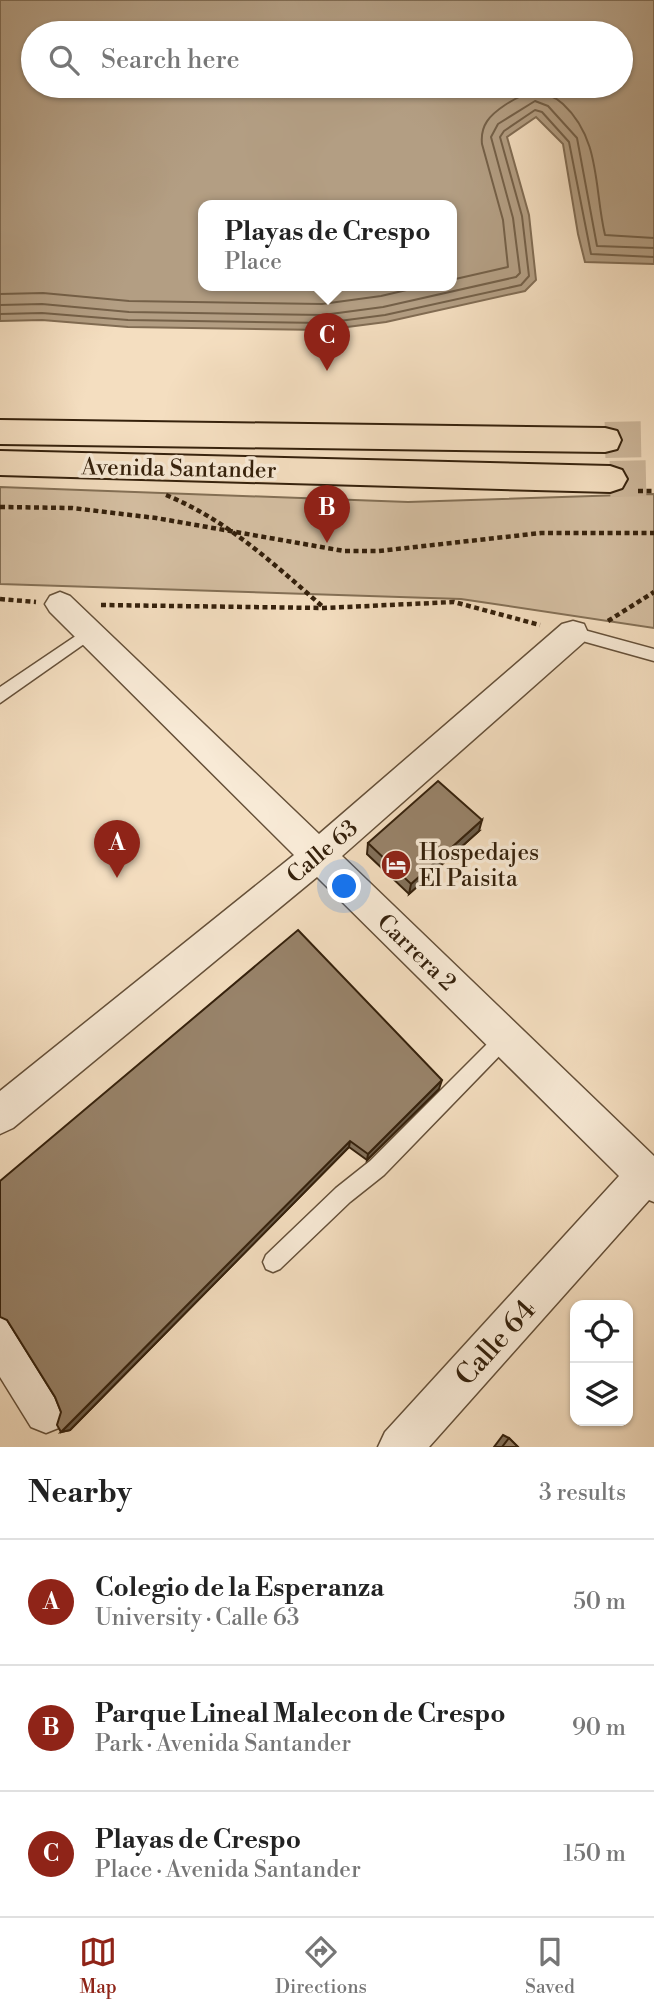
<!DOCTYPE html>
<meta charset="utf-8">
<style>
:root{--surface:#fff;--page:#f6f6f6;--text:#222;--muted:#767676;--line:#e0e0e0;--accent:#8f2418}
body{margin:0;font-family:"Libre Bodoni",serif;background:var(--page);color:var(--text)}
.controls{position:absolute;right:21px;bottom:21px;display:grid;overflow:hidden;border-radius:14px;box-shadow:0 2px 5px #0004}
.controls button{width:63px;height:63px;display:grid;place-items:center;padding:0;border:0;border-bottom:2px solid var(--line);background:var(--surface);color:var(--text);font:35px sans-serif}
.you{position:absolute;left:345px;top:887px;width:24px;height:24px;margin:-18px;border:5px solid #fff;border-radius:50%;background:#1a73e8;box-shadow:0 0 0 10px #1a73e833}
.badge{display:grid;place-items:center;width:46px;height:46px;border-radius:50%;background:var(--accent);color:#fff;font-size:23px;font-weight:700}
.pin{position:absolute;translate:-50% -58px;filter:drop-shadow(0 2px 4px #0008)}
.pin::after{content:'';position:absolute;top:37px;width:24px;height:21px;background:inherit;clip-path:polygon(0 0,100% 0,50% 100%)}
.popup{position:absolute;left:198px;top:200px;width:259px;height:91px;box-sizing:border-box;display:grid;place-content:center;border-radius:14px;background:var(--surface);filter:drop-shadow(0 2px 5px #0005);font-size:23px;white-space:nowrap;color:var(--muted)}
.popup b{font-size:26px;color:var(--text)}
.popup::after{content:'';position:absolute;left:50%;top:100%;margin-left:-14px;border:14px solid transparent;border-top-color:var(--surface)}
.list{margin:0;padding:0;list-style:none}
h2{display:flex;justify-content:space-between;align-items:center;height:91px;margin:0;padding:0 28px;font-size:30px}
h2 small{font-size:23px;font-weight:400;color:var(--muted)}
.list li{display:grid;grid-template-columns:46px 1fr auto;gap:21px;align-items:center;box-sizing:border-box;height:126px;padding:0 28px;border-top:2px solid var(--line)}
.list b{display:block;font-size:26px;white-space:nowrap}
.list p{margin:0;font-size:23px;white-space:nowrap;color:var(--muted)}
.list em{font-size:23px;font-style:normal;color:var(--muted)}
.icon{flex:none;width:38px;height:38px;fill:none;stroke:currentColor;stroke-width:2;stroke-linecap:round;stroke-linejoin:round}
.map{position:relative;flex:none;width:654px;height:1447px;overflow:hidden}
.search{position:absolute;background:var(--surface);box-shadow:0 2px 5px #0004;left:21px;right:21px;top:21px;height:77px;display:flex;align-items:center;gap:18px;box-sizing:border-box;padding:0 24px;border-radius:38px;color:var(--muted);font-size:26px}
.sheet{height:469px;background:var(--surface)}
nav{display:flex;justify-content:space-around;align-items:center;box-sizing:border-box;height:98px;border-top:2px solid var(--line);background:var(--surface);font-size:19px;color:var(--muted)}
nav a{display:grid;justify-items:center;gap:4px}
nav .on{color:var(--accent)}
.map>svg:first-child{display:block}
</style>
<div class="map">
<svg width="654" height="1447" viewBox="0 0 654 1447">
<rect width="100%" height="100%" fill="#f4dec0"/>
<filter id="stains"><feTurbulence type="fractalNoise" baseFrequency=".00286" numOctaves="4"/><feColorMatrix values="0 0 0 0 .2 0 0 0 0 .09 0 0 0 0 .02 0 0 0 .5 -.17"/></filter>
<radialGradient id="worn" r=".72"><stop offset=".6" stop-color="#630" stop-opacity="0"/><stop offset="1" stop-color="#630" stop-opacity=".3"/></radialGradient>
<polygon fill="#d4bea1" stroke="#847056" stroke-width="2" points="0,487 408,502 654,494 654,628 461,599 0,584"/>
<path fill="#b39e83" stroke="#816c53" stroke-width="2" fill-rule="evenodd" d="M0 0H654V264L585 262 578 234 563 144 536 117 507 137 529 215 536 280 525 291 386 322 324 330 128 327 42 320 0 321ZM33 33H621V86H33ZM203 205H451V285H203Z"/>
<g fill="none" stroke-linecap="round" stroke-linejoin="round">
<g stroke="#746048" stroke-width="2">
<path d="M451 280 508 267 503 220 482 144C480 125 490 115 505 105 526 91 544 87 563 104 601 139 594 189 605 235L654 238"/>
<polyline points="0,294 43,293 129,301 322,304 381,296 428,285"/>
<polyline points="0,305 42,304 129,312 323,315 383,307 516,277 520,273 513,218 491,137 498,124 535,101 548,106 577,138 597,246 654,248"/>
<polyline points="0,314 42,313 128,320 324,323 385,315 521,285 529,276 522,216 500,137 504,131 535,110 542,112 569,142 591,254 654,257"/>
</g>
<g stroke="#ceb89c" stroke-width="36" stroke-dasharray="36 18" stroke-linecap="butt">
<polyline points="605,440 654,439"/>
<polyline points="610,479 654,478"/>
</g>
<g stroke="#655039" stroke-width="3">
<g id="lane">
<polygon points="89,627 94,629 97,633 94,637 0,703 0,687"/>
<polygon points="573,627 654,649 654,661 568,637 565,633 568,629"/>
<polygon points="505,1029 511,1032 514,1038 511,1044 384,1175 350,1202 280,1269 273,1272 266,1269 263,1262 266,1255 336,1188 370,1161 499,1032"/>
</g>
</g>
<g stroke="#655039" stroke-width="3">
<g id="street">
<polygon points="60,592 70,596 319,834 562,624 573,621 584,624 588,633 584,642 342,856 654,1156 654,1202 649,1200 429,1447 378,1447 385,1432 619,1176 317,877 13,1128 0,1134 0,1091 294,855 50,612 45,604 50,596"/>
<polygon points="0,1317 15,1323 61,1397 67,1412 61,1427 46,1433 31,1427 0,1377"/>
</g>
</g>
<g stroke="#35210c" stroke-width="4">
<g id="highway">
<polygon points="0,420 605,428 617,431 621,440 617,449 605,452 0,444"/>
<polygon points="0,451 610,466 622,470 627,479 622,488 610,492 0,475"/>
</g>
</g>
<g stroke="#35210c" stroke-width="4.5" stroke-dasharray="5 3.5" stroke-linecap="butt">
<polyline points="638,491 654,491"/>
<path d="M166 495C227 520 274 564 323 607"/>
<polyline points="0,507 72,508 156,518 344,551 379,551 541,533 654,533"/>
<polyline points="0,599 36,602"/>
<polyline points="101,605 324,608 454,602 540,625"/>
<polyline points="608,621 654,592"/>
</g>
<use href="#lane" fill="#f8ead6" fill-rule="evenodd"/>
<use href="#street" fill="#f8ead6" fill-rule="evenodd"/>
<use href="#highway" fill="#f4dec0" fill-rule="evenodd"/>
</g>
<g fill="#83715b" stroke="#35210c" stroke-width="2">
<polygon points="479,831 409,894 367,854 368,843"/>
<polygon points="439,1089 367,1160 349,1147 70,1430 61,1432 61,1412 55,1397 7,1320"/>
<polygon points="503,1435 509,1438 518,1447 494,1447"/>
</g>
<g fill="#6a5c4a" stroke="#35210c" stroke-width="2">
<polygon points="482,820 479,831 409,894 411,884"/>
<polygon points="442,1080 439,1089 367,1160 368,1154"/>
<polygon points="350,1141 349,1147 70,1430 61,1432"/>
</g>
<g fill="#98836a" stroke="#35210c" stroke-width="2">
<polygon points="438,781 482,820 411,884 368,843"/>
<polygon points="298,930 442,1080 368,1154 350,1141 61,1432 57,1425 61,1412 55,1397 7,1320 0,1317 0,1181"/>
<polygon points="509,1438 518,1447 502,1447"/>
</g>
<defs>
<g id="hotel-disc" transform="scale(1.575)"><circle r="9.5" fill="#8f2418" stroke="#f8ead6"/><path d="M-6-4.5h1.5V1H6V5H4.5V3h-9V5H-6ZM-4 0a1.8 1.8 0 1 1 3.6 0ZM.5 0V-2.5h3Q6-2.5 6 0Z" fill="#fff"/></g>
</defs>
<g fill-rule="evenodd">
<use href="#hotel-disc" x="396" y="865"/>
</g>
<g text-anchor="middle" stroke-width="7" stroke-linejoin="round" paint-order="stroke">
<g font-size="23" fill="#35210c" stroke="#f8ead6">
<text transform="translate(179 468) rotate(1)" y="8">Avenida Santander</text>
<text transform="translate(322 851) rotate(-40)" y="8">Calle 63</text>
<text transform="translate(417 952) rotate(44)" y="8">Carrera 2</text>
</g>
<g font-size="23" fill="#35210c" stroke="#f8ead6" text-anchor="start">
<text x="419" y="860">Hospedajes<tspan x="419" dy="26">El Paisita</tspan></text>
</g>
<g font-size="28" fill="#35210c" stroke="#f8ead6">
<text transform="translate(495 1342) rotate(-48)" y="10">Calle 64</text>
</g>
</g>
<rect width="100%" height="100%" filter="url(#stains)"/>
<rect width="100%" height="100%" fill="url(#worn)"/>
</svg>
<div class="controls">
<button><svg class="icon" aria-label="locate" viewBox="0 0 24 24"><circle cx="12" cy="12" r="6"/><path d="M12 2v4M12 18v4M2 12h4M18 12h4"/></svg></button>
<button><svg class="icon" aria-label="layers" viewBox="0 0 24 24"><path d="M12 4l9 5-9 5-9-5zM3 14l9 5 9-5"/></svg></button>
</div>
<div class="you"></div>
<div class="pin badge" style="left:117px;top:878px">A</div>
<div class="pin badge" style="left:327px;top:543px">B</div>
<div class="pin badge" style="left:327px;top:371px">C</div>
<div class="popup"><b>Playas de Crespo</b>Place</div>
<div class="search"><svg class="icon" aria-label="search" viewBox="0 0 24 24"><circle cx="10" cy="10" r="6"/><path d="M15 15l6 6"/></svg>Search here</div>
</div>
<section class="sheet">
<h2>Nearby<small>3 results</small></h2>
<ul class="list">
<li><span class="badge">A</span><div><b>Colegio de la Esperanza</b><p>University · Calle 63</p></div><em>50 m</em></li>
<li><span class="badge">B</span><div><b>Parque Lineal Malecon de Crespo</b><p>Park · Avenida Santander</p></div><em>90 m</em></li>
<li><span class="badge">C</span><div><b>Playas de Crespo</b><p>Place · Avenida Santander</p></div><em>150 m</em></li>
</ul>
</section>
<nav>
<a class="on"><svg class="icon" aria-label="map" viewBox="0 0 24 24"><path d="M3 6l6-2 6 2 6-2v14l-6 2-6-2-6 2zM9 4v14M15 6v14"/></svg>Map</a>
<a><svg class="icon" aria-label="directions" viewBox="0 0 24 24"><path d="M12 3l9 9-9 9-9-9zM9 14v-3h6M13 9l2 2-2 2"/></svg>Directions</a>
<a><svg class="icon" aria-label="saved" viewBox="0 0 24 24"><path d="M7 4h10v16l-5-4-5 4z"/></svg>Saved</a>
</nav>
